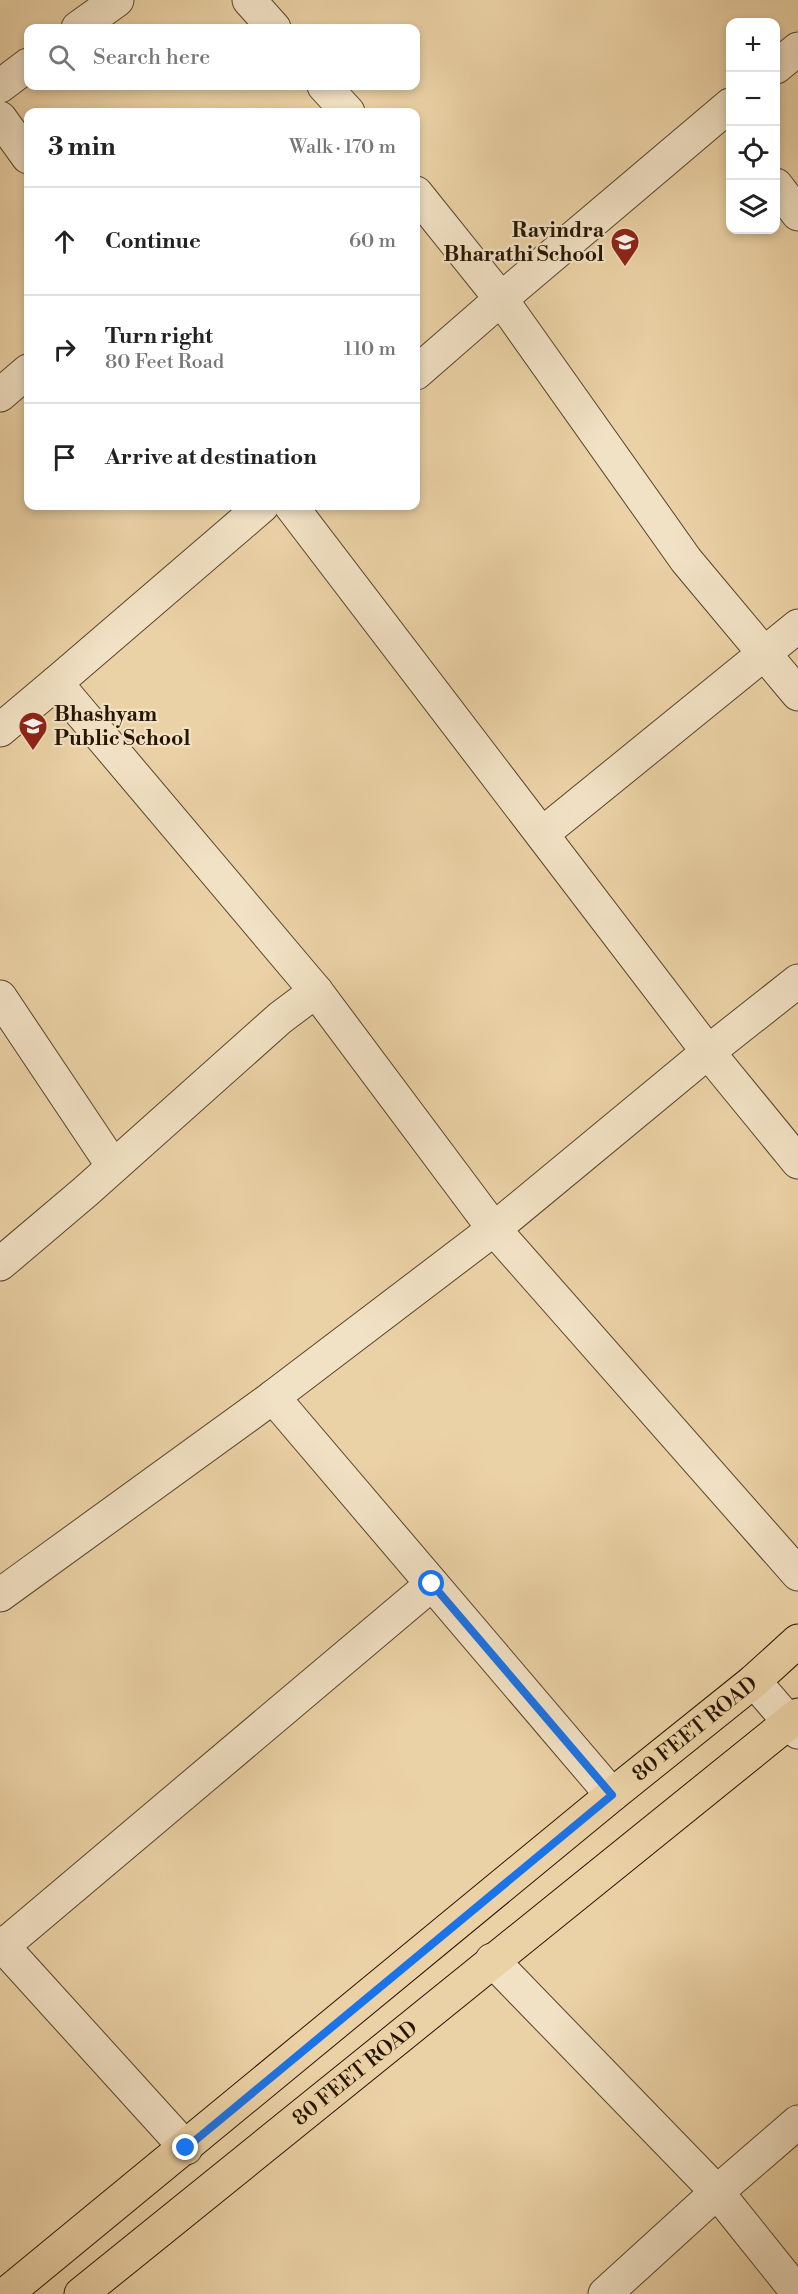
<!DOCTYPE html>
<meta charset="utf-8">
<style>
:root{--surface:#fff;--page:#f6f6f6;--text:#222;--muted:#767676;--line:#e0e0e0}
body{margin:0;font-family:"Libre Bodoni",serif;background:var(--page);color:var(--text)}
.controls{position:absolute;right:18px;top:18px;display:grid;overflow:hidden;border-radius:12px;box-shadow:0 3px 9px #0003}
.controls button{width:54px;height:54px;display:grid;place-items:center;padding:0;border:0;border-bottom:2px solid var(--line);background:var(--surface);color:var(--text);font:30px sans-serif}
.stop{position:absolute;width:18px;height:18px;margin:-14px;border:4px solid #1a73e8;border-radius:50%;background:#fff}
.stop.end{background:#1a73e8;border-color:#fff;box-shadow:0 2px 6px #0008}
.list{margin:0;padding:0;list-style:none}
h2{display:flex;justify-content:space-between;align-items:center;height:78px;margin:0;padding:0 24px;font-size:26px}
h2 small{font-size:20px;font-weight:400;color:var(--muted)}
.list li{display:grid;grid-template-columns:39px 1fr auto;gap:18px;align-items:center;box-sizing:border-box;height:108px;padding:0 24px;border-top:2px solid var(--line)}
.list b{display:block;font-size:22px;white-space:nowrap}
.list p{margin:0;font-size:20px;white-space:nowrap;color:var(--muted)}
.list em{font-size:20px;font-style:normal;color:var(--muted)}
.icon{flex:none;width:33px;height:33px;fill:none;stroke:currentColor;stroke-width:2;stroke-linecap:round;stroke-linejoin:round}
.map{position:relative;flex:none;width:798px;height:2294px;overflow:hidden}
.search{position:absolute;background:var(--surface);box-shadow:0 3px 9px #0003;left:24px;top:24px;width:396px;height:66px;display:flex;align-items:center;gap:15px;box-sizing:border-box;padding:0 21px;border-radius:12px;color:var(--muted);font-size:22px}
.panel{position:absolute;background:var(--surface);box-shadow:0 3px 9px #0003;left:24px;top:108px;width:396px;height:402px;border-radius:12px}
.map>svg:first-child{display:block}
</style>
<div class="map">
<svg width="798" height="2294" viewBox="0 0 798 2294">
<rect width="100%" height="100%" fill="#ebd2a6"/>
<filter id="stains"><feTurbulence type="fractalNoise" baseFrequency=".00333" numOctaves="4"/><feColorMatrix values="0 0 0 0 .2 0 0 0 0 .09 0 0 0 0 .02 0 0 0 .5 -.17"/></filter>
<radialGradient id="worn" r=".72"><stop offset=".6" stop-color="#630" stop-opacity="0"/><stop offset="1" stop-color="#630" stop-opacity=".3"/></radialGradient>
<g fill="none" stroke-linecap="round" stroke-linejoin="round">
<g stroke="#57442a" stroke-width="35">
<g id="minor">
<polyline points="249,0 274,28"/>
<polyline points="78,28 117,0"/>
<polyline points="776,67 798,49"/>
<polyline points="0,86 28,65"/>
<polyline points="324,86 348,112"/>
<polyline points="730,105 501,299 686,560 798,694"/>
<polyline points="0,118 28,157"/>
<polyline points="776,185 798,214"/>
<polyline points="416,193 501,299 416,373"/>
<polyline points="0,395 28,371"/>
<polyline points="291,506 708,1052 494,1229 798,1574"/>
<polyline points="0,730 56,683"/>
<polyline points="542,834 798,626"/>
<polyline points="798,981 708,1052 798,1162"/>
<polyline points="0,997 113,1166"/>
<polyline points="0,1264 85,1192 280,1018 316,991 56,683 262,506"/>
<polyline points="273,1397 612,1795"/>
<polyline points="0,1595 273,1397 494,1229 316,991"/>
<polyline points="754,1681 798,1732"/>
<polyline points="0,1943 186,2148"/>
<polyline points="3,1946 432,1584"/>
<polyline points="492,1960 717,2192 798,2122"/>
<polyline points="605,2294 717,2192 798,2293"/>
</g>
</g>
<g stroke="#261501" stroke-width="35">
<g id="major">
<path id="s1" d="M6 2294 612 1795 754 1681 798 1641"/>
<path id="s2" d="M81 2294 798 1715"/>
</g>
</g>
<use href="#minor" stroke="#f2e2c5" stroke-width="33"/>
<use href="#major" stroke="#ebd2a6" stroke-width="33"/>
</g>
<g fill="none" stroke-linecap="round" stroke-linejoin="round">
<polyline stroke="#1a73e8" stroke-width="8" points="186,2148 612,1795 432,1584"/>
</g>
<defs>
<g id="school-pin" transform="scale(1.5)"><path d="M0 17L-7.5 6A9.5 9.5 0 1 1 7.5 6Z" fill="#8f2418" stroke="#f2e2c5"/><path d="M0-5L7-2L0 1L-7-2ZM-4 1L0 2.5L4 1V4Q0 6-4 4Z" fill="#fff"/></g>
</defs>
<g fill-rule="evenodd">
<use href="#school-pin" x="625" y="242"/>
<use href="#school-pin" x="33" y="726"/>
</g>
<g text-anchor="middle" stroke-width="4.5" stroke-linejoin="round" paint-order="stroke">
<g font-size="21" font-weight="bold" fill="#261501" stroke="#f2e2c5" text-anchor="end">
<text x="604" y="237">Ravindra<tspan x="604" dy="24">Bharathi School</tspan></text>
<text x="54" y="721" text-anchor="start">Bhashyam<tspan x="54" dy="24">Public School</tspan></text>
</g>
<g font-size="21" fill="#261501" stroke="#f2e2c5">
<text dy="7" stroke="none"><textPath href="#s1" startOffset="891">80 FEET ROAD</textPath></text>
<text dy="7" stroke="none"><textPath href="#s2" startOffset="352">80 FEET ROAD</textPath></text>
</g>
</g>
<rect width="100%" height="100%" filter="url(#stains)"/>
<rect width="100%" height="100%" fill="url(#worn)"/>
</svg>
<div class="controls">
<button>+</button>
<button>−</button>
<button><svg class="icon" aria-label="locate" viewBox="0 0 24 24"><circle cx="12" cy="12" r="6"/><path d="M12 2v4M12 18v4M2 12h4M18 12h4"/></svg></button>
<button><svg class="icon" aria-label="layers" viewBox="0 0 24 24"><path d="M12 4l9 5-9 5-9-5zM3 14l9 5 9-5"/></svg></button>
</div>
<div class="stop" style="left:432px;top:1584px"></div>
<div class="stop end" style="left:186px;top:2148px"></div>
<div class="search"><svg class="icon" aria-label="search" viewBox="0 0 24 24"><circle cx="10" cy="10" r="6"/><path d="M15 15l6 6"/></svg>Search here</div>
<section class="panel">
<h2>3 min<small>Walk · 170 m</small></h2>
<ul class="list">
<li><svg class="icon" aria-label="ahead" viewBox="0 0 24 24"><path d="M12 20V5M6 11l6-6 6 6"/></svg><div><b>Continue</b></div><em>60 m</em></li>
<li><svg class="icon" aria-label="right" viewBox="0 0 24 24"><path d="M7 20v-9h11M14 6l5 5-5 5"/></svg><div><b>Turn right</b><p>80 Feet Road</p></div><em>110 m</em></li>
<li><svg class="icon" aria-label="arrive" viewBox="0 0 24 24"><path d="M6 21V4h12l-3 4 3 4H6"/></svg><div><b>Arrive at destination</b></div></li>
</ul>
</section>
</div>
